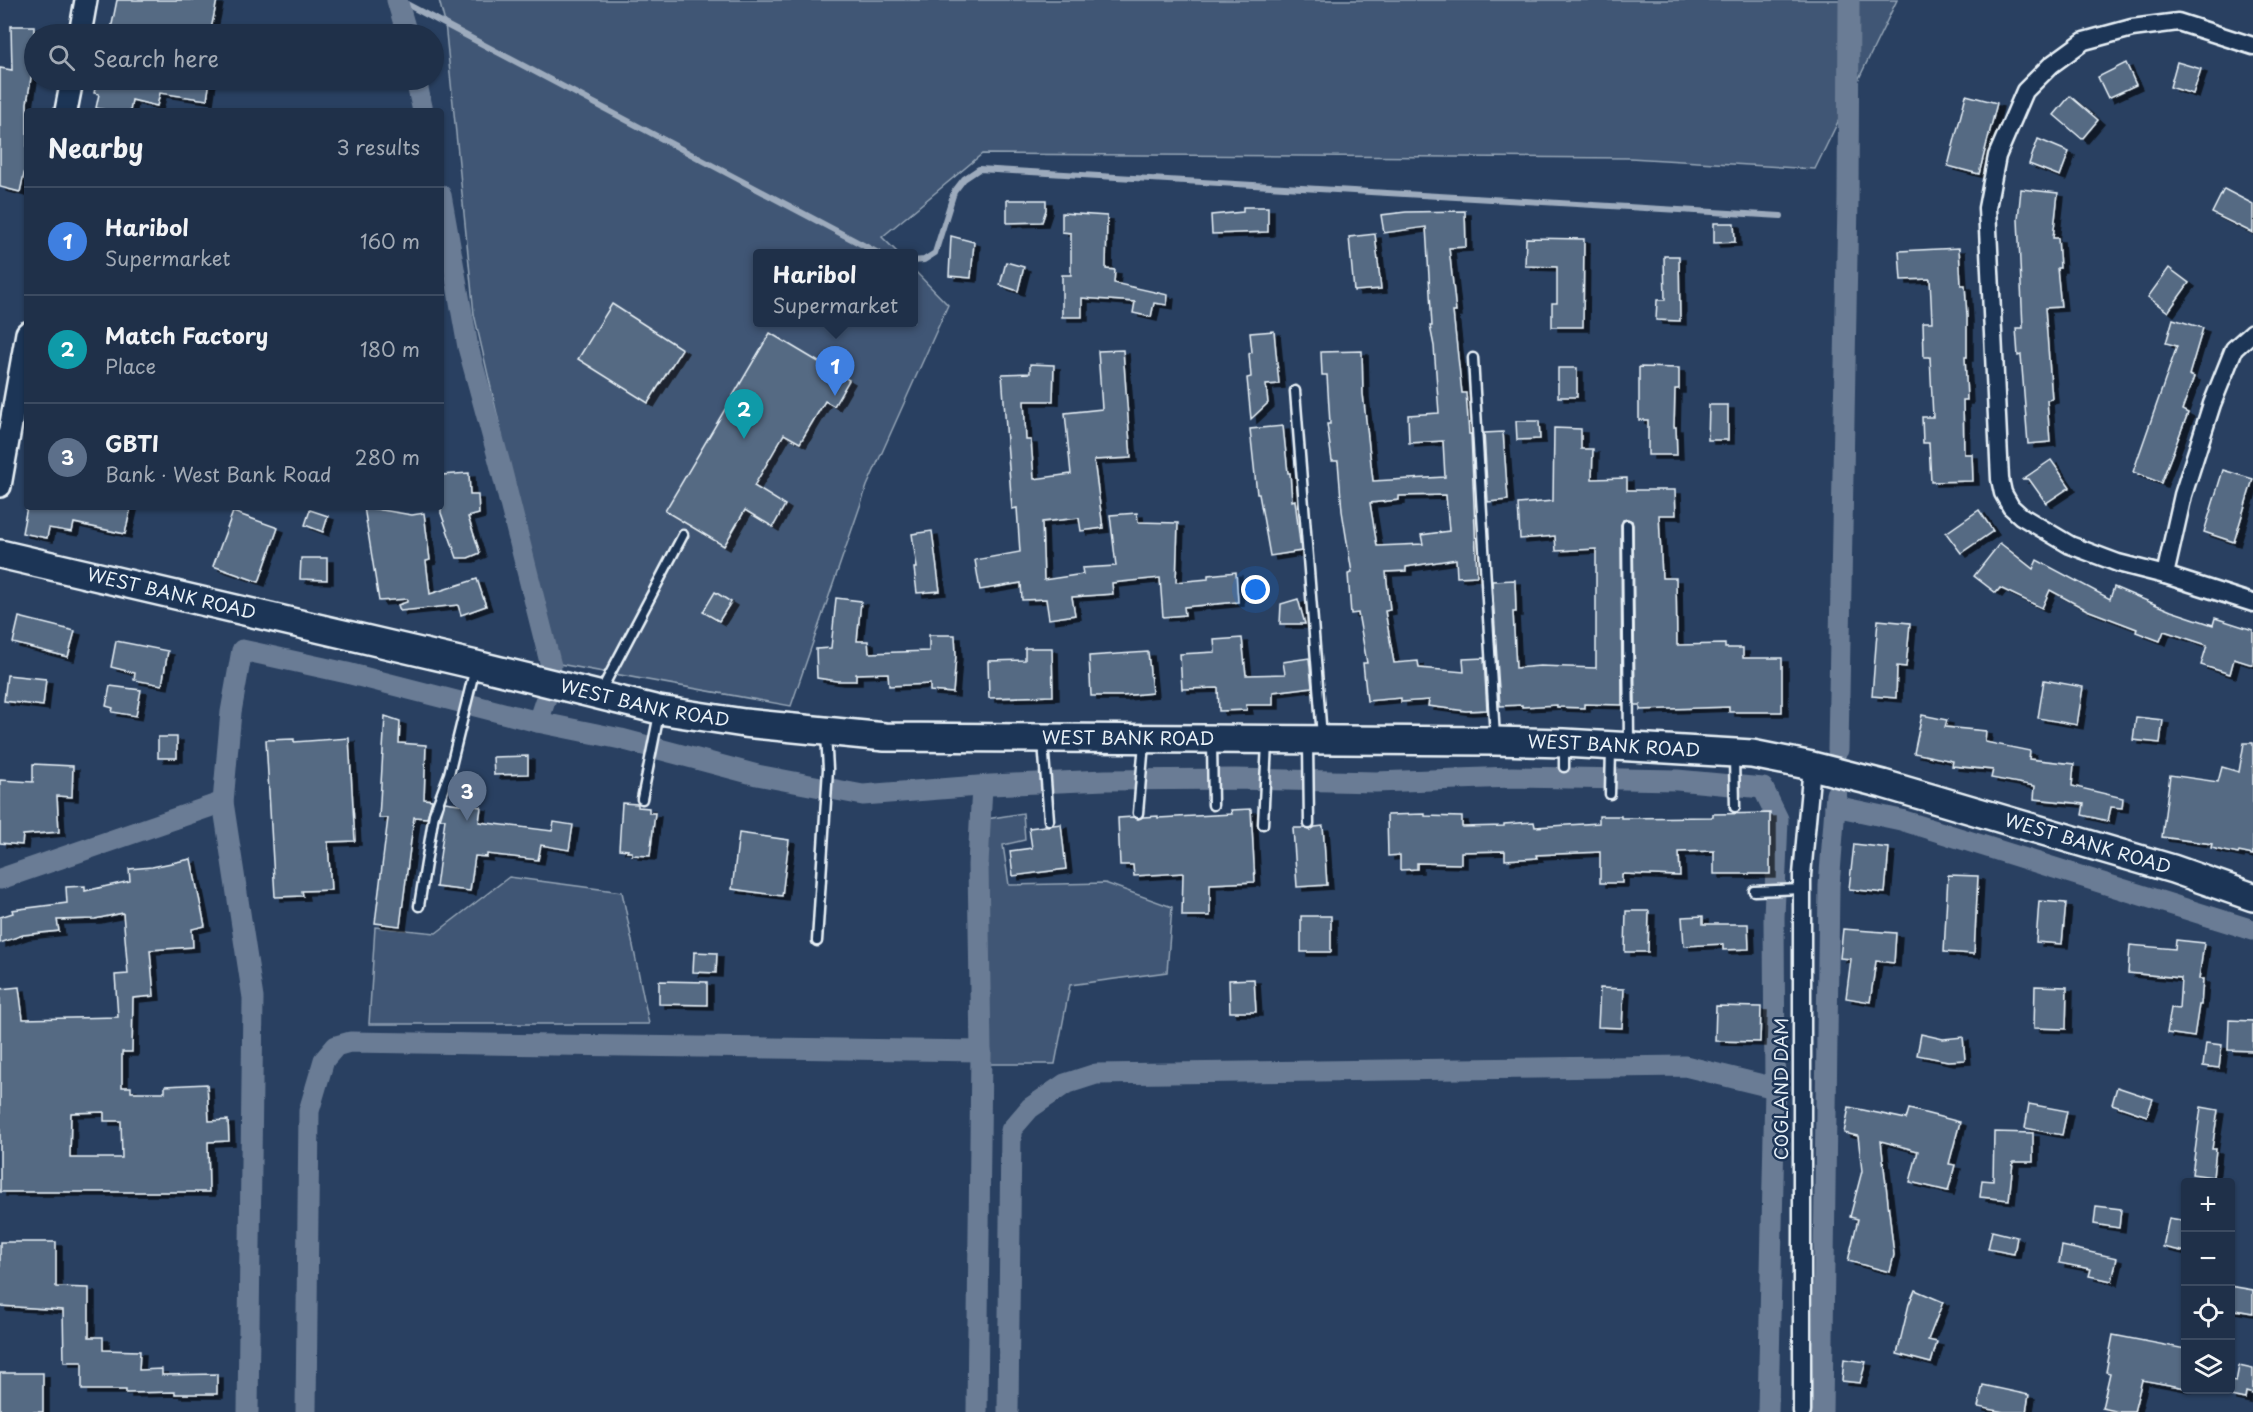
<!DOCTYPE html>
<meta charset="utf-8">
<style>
:root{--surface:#1f3049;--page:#2c3c53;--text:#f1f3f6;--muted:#a1a9b4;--line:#3c4b61;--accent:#ff9aa2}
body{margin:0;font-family:"Playpen Sans",sans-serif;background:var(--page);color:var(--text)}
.controls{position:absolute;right:18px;bottom:18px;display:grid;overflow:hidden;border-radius:6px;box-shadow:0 2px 4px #0004}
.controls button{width:54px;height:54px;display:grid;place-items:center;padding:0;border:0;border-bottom:2px solid var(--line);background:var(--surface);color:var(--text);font:30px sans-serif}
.you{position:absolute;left:1256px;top:590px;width:21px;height:21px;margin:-15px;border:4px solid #fff;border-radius:50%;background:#1a73e8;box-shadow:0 0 0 9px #1a73e833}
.badge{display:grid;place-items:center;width:39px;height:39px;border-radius:50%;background:var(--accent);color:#fff;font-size:20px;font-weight:700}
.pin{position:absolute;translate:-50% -50px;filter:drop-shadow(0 2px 3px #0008)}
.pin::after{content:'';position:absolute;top:32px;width:21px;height:18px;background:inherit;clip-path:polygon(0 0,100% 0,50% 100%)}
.popup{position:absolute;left:753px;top:249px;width:165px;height:78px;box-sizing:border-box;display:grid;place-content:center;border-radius:6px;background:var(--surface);filter:drop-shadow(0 2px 4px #0005);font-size:20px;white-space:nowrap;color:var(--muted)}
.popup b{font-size:22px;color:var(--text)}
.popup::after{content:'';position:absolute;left:50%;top:100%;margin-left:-12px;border:12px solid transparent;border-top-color:var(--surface)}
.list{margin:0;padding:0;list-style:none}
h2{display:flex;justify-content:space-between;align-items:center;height:78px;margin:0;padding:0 24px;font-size:26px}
h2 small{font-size:20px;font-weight:400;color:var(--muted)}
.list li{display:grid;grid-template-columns:39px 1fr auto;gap:18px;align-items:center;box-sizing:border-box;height:108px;padding:0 24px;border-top:2px solid var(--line)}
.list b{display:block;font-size:22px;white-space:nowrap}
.list p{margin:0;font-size:20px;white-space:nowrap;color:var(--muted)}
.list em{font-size:20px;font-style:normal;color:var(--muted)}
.icon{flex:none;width:33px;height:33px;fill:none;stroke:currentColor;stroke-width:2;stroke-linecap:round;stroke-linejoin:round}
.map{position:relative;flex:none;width:2253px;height:1412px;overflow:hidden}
.search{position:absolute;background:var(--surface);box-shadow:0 2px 4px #0004;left:24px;top:24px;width:420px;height:66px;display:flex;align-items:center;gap:15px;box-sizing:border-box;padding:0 21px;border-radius:33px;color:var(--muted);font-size:22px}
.panel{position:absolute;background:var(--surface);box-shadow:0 2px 4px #0004;left:24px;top:108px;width:420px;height:402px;border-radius:6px}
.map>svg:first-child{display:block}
</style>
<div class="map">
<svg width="2253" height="1412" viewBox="0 0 2253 1412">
<defs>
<filter id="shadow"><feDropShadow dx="6" dy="4" stdDeviation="0" flood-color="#0009"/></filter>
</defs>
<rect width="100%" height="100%" fill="#294061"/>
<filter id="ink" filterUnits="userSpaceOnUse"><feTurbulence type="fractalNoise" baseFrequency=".0167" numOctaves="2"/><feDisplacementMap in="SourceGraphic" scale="12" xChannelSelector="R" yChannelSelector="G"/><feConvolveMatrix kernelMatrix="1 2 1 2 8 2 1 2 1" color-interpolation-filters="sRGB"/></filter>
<g filter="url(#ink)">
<g fill="#415774" stroke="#94a4b6" stroke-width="1.5">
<polygon points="439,0 1897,0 1815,169 1630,158 982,154 882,237 898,253 757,254 757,322 913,322 913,269 948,305 867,486 791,706 554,663 474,314 445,23"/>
<polygon points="1023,813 1025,840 1003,845 1009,885 1105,883 1172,907 1167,972 1070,985 1055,1064 981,1064 987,819"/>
<polygon points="509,877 622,892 649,1024 369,1024 375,927 436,933"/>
</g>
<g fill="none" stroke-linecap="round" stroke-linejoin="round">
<g stroke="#9dabbd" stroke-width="6">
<polyline points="399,0 880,254"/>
<polyline points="913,261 924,260 935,253 954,192 964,179 979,169 1781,216"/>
</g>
<g stroke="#6b7c95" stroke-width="21">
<polyline points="397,0 407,34"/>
<polyline points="416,80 423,111"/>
<polyline points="441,195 468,347 500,464 551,666 549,689 538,722"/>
<polyline points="1838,750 1848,199 1849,0"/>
<polyline points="1835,806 1901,820 2253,930"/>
<polyline points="0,879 223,802"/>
<polyline points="248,1412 253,998 223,802 231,712 242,650 347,673 538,722 621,739 757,775 863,795 991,785 1105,780 1235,779 1376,782 1512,777 1677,780 1763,788 1778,819 1774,917 1775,1088 1768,1412"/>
<polyline points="306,1412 309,1111 324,1060 336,1046 350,1042 981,1051"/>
<polyline points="977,1412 981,1051 978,865 982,786"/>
<polyline points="1008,1412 1011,1130 1030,1108 1065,1084 1096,1074 1685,1066 1775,1088"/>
<polyline points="1822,1412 1829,886 1836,794"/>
</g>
</g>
<g fill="#556a83" stroke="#e8f1f8" stroke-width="1.5" fill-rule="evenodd" filter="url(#shadow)">
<polygon points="117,0 217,0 210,34 110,34"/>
<polygon points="11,26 34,26 34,59 27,103 27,161 20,192 0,187 0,68 12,70"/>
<polygon points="2177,62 2201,69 2193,94 2170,87"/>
<polygon points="2126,63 2136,85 2108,98 2098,77"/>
<polygon points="97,80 210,80 207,100 160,93 157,106 132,100 130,111 111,111 96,108 99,94 94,93"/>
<polygon points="1966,95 1997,103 1979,174 1948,166"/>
<polygon points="2070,96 2098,120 2082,139 2054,115"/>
<polygon points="2038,139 2069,152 2060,176 2029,164"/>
<polygon points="2021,189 2058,193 2053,238 2058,238 2060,268 2057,268 2061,307 2045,308 2052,399 2047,400 2050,442 2028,444 2021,355 2018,356 2016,328 2023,328 2018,219"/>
<polygon points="2224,189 2253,204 2253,233 2212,213"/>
<polygon points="1007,200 1046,200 1046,210 1042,222 1007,223"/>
<polygon points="1243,207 1268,207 1268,232 1212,234 1211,215 1243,212"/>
<path d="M1465 211 1466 247 1449 248 1456 312H1453L1462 393H1466L1469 434H1471L1477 576 1457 577 1456 559 1406 567V571L1386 572 1390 610 1385 611 1394 663 1418 661 1419 668 1464 672 1463 659 1484 658 1487 710 1466 711 1428 706 1429 700 1401 702V698L1367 701 1363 663H1367L1358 613 1351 614 1348 574 1352 573 1342 511 1338 461H1332L1327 424H1330L1327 375H1322L1321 352 1362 351 1363 394 1373 481 1445 477 1443 441 1409 443 1408 415 1439 413 1434 346 1430 326H1432L1426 227 1384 233 1381 215 1406 212ZM1446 495 1449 531 1421 535 1423 544 1377 546 1370 503 1399 500V496Z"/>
<polygon points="1062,213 1107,216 1106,269 1115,270 1114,283 1168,295 1167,305 1154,303 1151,317 1133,313 1135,302 1082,298 1082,317 1062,317 1062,275 1071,275 1071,233 1062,232"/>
<polygon points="1714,223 1734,223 1735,242 1714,243"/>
<polygon points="1375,234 1381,289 1354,291 1349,237"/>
<polygon points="951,236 974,242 971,278 949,276"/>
<polygon points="1526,238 1584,239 1583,327 1552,327 1552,303 1557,303 1557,267 1525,266"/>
<polygon points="1959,248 1961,285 1965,285 1967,317 1967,357 1965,357 1967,400 1963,400 1964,454 1972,454 1973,481 1931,482 1929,443 1923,443 1922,417 1933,417 1930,357 1924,357 1923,322 1932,322 1930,279 1901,280 1899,251"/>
<polygon points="1664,256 1679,256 1680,321 1656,320 1657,300 1665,300"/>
<polygon points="1006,262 1024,267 1018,291 1000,285"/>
<polygon points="2169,268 2189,283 2168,312 2148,297"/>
<polygon points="612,304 682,349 648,403 578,359"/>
<polygon points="2173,319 2203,328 2189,375 2194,377 2182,410 2188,413 2161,483 2133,472 2177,346 2166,343"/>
<polygon points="1274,331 1279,384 1266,385 1268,403 1251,419 1247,378 1251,377 1249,354 1252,352 1250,333"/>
<polygon points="770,333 849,380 834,406 825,401 800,443 784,434 754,486 785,505 773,527 745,510 724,546 665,511"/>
<polygon points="1123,350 1131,458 1094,460 1103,528 1081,531 1079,518 1042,522 1044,580 1083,574 1082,568 1116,566 1110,515 1137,513 1138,522 1178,523 1176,582 1208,579 1208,575 1236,572 1238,602 1184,607 1185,615 1163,617 1160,578 1112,583 1113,594 1072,597 1075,615 1049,619 1046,599 1022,600 1021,583 980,590 975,560 1020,552 1017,508 1012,509 1002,374 1030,373 1030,364 1054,365 1053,401 1024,401 1026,440 1031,440 1034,479 1071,474 1065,413 1102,409 1098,351"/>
<polygon points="1639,367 1679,368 1679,389 1675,389 1674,427 1676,427 1677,455 1648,455 1648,420 1639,420"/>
<rect x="1558" y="368" width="19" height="29"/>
<polygon points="1709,405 1728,405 1728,440 1708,440"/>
<polygon points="1516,421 1539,421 1540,439 1517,440"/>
<polygon points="1283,426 1288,473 1290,473 1292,501 1295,500 1301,551 1270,556 1259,494 1257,494 1250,429"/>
<polygon points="1554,428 1581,429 1581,449 1593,449 1592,479 1627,478 1627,490 1675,490 1676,515 1659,515 1662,578 1676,578 1677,645 1725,644 1725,648 1743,648 1743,658 1782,658 1782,712 1729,712 1729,707 1640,710 1640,705 1635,705 1633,525 1632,521 1628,519 1623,520 1621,525 1622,705 1584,704 1584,708 1557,707 1557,705 1522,707 1522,705 1500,706 1492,581 1515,580 1516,612 1513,612 1516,668 1540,666 1596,668 1596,549 1556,551 1555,536 1520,539 1518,504 1553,501"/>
<polygon points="1503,432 1508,500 1488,502 1484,433"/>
<polygon points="2051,460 2070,487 2046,503 2029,479 2023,479"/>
<polygon points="2223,470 2253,479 2234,542 2204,532"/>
<polygon points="469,473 470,495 478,495 479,514 468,517 480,553 468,558 457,558 441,513 441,475"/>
<polygon points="27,507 131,507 125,534 74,523 72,532 49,528 47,538 22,533"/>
<polygon points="364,507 412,515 424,513 430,560 426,561 430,594 477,579 486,606 461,615 458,605 400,611 398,605 407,602 407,599 379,601"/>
<polygon points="310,510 328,516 323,532 305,525"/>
<polygon points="1979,510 1993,531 1961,553 1946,533"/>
<polygon points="233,512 278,528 259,582 213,566"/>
<polygon points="932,531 940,591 917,593 914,568 917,568 912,534"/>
<polygon points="2000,543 2033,569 2037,560 2110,599 2114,587 2171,611 2213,625 2215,618 2253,630 2253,665 2234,659 2230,674 2201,665 2207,645 2164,631 2160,641 2136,632 2137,629 2087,610 2050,590 2042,608 2000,588 1996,593 1974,576"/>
<polygon points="301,558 327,558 327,580 300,579"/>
<polygon points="715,592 731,602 719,621 703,612"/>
<polygon points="836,598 861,601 857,641 868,641 869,653 929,651 929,635 955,635 956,655 953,693 930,691 930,684 889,686 888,673 856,674 856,681 837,681 817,678 816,649 831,648"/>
<polygon points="1298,599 1305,624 1280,624 1281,604"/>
<polygon points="19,617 75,631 68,657 13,643"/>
<polygon points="1878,620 1910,623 1906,667 1897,666 1896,698 1872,696"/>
<polygon points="1242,638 1246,675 1285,674 1283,662 1309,658 1312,687 1273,692 1273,705 1246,705 1247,710 1219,711 1218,688 1182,689 1180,654 1215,652 1214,640"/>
<polygon points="116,641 168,651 162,685 134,680 135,673 111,667"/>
<polygon points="1025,648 1052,648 1053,696 989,698 988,661 1025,660"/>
<polygon points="1148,652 1152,693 1122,696 1091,696 1089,656"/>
<polygon points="7,675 46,679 43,706 4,701"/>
<polygon points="2044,680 2083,687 2077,725 2038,718"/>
<polygon points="110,686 141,690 136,716 112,712 113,708 106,706"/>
<polygon points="1922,715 1947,720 1945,727 1986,731 1985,742 2030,751 2029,759 2074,764 2072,786 2123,798 2122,808 2111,807 2108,821 2082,815 2084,804 2034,799 2035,786 1991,778 1993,770 1952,766 1953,761 1914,753"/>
<polygon points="385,716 400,721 399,743 426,745 424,799 432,800 427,818 414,817 400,926 375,923 388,818 379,818"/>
<polygon points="2136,717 2163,720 2160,743 2133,740"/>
<rect x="158" y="737" width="19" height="21"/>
<polygon points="349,738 355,841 328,842 331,890 302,891 303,896 275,897 266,740 294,739 294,742"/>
<polygon points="2244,743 2253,743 2253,855 2239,852 2238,854 2211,848 2212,844 2162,837 2170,775 2218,782 2222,767 2239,772"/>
<polygon points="528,756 528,774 494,775 493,757"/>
<polygon points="33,764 73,766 72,797 57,796 59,832 23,835 22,845 0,843 0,780 33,782"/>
<polygon points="445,802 481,807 479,822 552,831 554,822 573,825 569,850 541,845 538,860 487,854 487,857 475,856 470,891 436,887 445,819 440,819"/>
<polygon points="622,803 638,804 638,807 649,808 649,813 655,813 650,856 632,855 632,852 627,852 628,850 619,849"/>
<polygon points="1251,809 1255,882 1210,884 1210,916 1182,916 1183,873 1134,876 1133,865 1120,865 1118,818 1133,817 1138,819 1143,817 1158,816 1158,818 1232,814 1231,810"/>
<polygon points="1770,813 1770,874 1714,874 1714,851 1679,852 1680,876 1622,874 1622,883 1600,883 1600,852 1536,855 1537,858 1505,860 1505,851 1461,852 1461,864 1417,863 1417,869 1400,870 1400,855 1388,856 1387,815 1425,814 1425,816 1462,817 1462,827 1504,826 1504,824 1534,822 1535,827 1599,823 1599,816 1621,816 1621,818 1713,817 1713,814"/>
<polygon points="1061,824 1066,869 1013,876 1010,851 1032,848 1029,828"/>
<polygon points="1323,826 1327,885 1297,887 1293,828 1304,828 1310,830 1315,827"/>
<polygon points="739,833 789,840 782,896 732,889"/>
<polygon points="1854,844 1889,848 1885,893 1849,889"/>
<path d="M191 859 205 926 192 929 193 947 150 950 154 996 133 998 132 1052H122V1087H131V1092H165V1086L207 1084 209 1121 228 1120 229 1141 208 1142 209 1192H0V989L19 987 23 1019 118 1017 115 975 128 974 123 913 95 919 57 920 59 931 23 935 0 943V917L13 913 12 910 67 903 66 887 85 886V891L130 881 129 869 152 867ZM104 1112V1121H121L122 1158H70L71 1113Z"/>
<polygon points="1948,875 1978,876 1974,954 1944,952"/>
<polygon points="2039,901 2066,903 2062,944 2036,942"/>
<polygon points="1626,911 1649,911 1648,952 1625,952"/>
<rect x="1301" y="916" width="30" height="36"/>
<polygon points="1703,916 1703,924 1748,924 1749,949 1723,950 1723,944 1684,946 1682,917"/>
<polygon points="1843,929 1896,933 1894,963 1876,961 1870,1002 1846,998 1851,959 1840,958"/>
<polygon points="2176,940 2204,943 2199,979 2203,979 2201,1005 2199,1005 2194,1037 2167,1033 2171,1008 2179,1009 2181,978 2128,973 2130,945 2175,949"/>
<polygon points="694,952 717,953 716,973 693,972"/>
<polygon points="1254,979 1256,1012 1230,1012 1229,980"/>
<polygon points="659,981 707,982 707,1005 659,1004"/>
<polygon points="2035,986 2067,987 2066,1029 2034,1028"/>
<polygon points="1600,988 1624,989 1622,1028 1598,1027"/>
<polygon points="1716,1006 1761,1007 1760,1042 1715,1041"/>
<polygon points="2229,1020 2253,1021 2253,1051 2228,1050"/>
<polygon points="1921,1034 1943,1039 1963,1037 1965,1060 1948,1061 1917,1055"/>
<polygon points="2206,1043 2222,1045 2219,1068 2203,1066"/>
<polygon points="2117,1087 2153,1099 2147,1116 2112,1104"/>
<polygon points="2029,1104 2067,1111 2062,1135 2025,1128"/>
<polygon points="1849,1107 1906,1119 1909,1109 1960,1122 1949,1164 1955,1165 1948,1191 1910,1182 1918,1151 1881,1141 1894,1255 1890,1272 1848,1261 1858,1219 1850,1217 1862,1171 1858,1136 1844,1133"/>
<polygon points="2201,1107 2218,1110 2212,1149 2216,1149 2213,1177 2192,1174"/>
<polygon points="1994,1132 2033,1133 2033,1162 2013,1162 2009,1200 1980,1197 1982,1180 1993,1181"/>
<polygon points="2096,1206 2121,1209 2119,1228 2094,1224"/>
<polygon points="2169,1218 2186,1221 2186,1252 2163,1247"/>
<polygon points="1992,1231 2017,1237 2014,1254 1988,1249"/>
<polygon points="0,1242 56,1242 56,1287 89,1288 89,1337 103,1337 103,1350 140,1351 139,1370 162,1369 162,1375 217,1374 217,1394 175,1394 175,1392 126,1393 126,1390 82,1390 82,1362 64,1362 63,1310 0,1306"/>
<polygon points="2062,1246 2117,1258 2112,1281 2089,1276 2091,1269 2059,1263"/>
<polygon points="2230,1286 2253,1290 2253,1313 2230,1309"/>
<polygon points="1915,1290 1943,1302 1928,1340 1937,1342 1931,1363 1897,1354 1909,1304"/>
<polygon points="2113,1335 2186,1349 2186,1388 2142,1380 2134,1412 2120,1412 2102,1408 2110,1373 2106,1372"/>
<polygon points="1844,1359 1866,1362 1860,1383 1842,1381"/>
<polygon points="2239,1366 2253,1369 2253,1394 2246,1392 2245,1399 2230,1396 2230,1381 2236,1382"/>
<rect x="0" y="1373" width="43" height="39"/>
<polygon points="1983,1385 2029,1395 2026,1412 2004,1412 1978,1407"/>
</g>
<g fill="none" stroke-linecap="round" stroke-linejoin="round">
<g stroke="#e8f1f8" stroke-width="13">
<g id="service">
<polyline points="1473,358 1495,738"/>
<polyline points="1295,391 1322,737"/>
<polyline points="1627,525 1629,743"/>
<polyline points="601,691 683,535"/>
<polyline points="1043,742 1049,820"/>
<polyline points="1212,743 1213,805"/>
<polyline points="1308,743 1309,824"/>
<polyline points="1564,747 1564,767"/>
<polyline points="1734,756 1735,807"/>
<polyline points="1610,794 1611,749"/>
<polyline points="642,799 659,714"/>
<polyline points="1138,813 1144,743"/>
<polyline points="1263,824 1267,743"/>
<polyline points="1754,891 1802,889"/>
<polyline points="419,906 434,814 449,774 475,668"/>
<polyline points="817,941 828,769 826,734"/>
</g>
</g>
<g stroke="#e8f1f8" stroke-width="21">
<g id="minor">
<polyline points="2253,46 2178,22 2132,28 2084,41 2051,65 2025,91 1997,156 1987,208 2000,479 2003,493 2011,507 2021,516 2070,545 2118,563 2165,575 2253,603"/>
<polyline points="2165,575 2183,495 2212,404 2234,349 2253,332"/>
<polyline points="1802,1412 1802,875 1812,766"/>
</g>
</g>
<g stroke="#e8f1f8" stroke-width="26">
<g id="tertiary">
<polyline points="80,34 86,0"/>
<polyline points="66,111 72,80"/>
<polyline points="0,486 27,333"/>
</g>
</g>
<g stroke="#e8f1f8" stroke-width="32">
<g id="primary">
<path id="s1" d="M0 554 476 665 659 710 744 723 885 737 1495 741 1564 743 1752 754 1812 766 1883 784 2173 869 2253 897"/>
</g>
</g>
<use href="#service" stroke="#1d3557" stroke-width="8"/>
<use href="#minor" stroke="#1d3557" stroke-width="16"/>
<use href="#tertiary" stroke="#1d3557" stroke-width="21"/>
<use href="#primary" stroke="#1d3557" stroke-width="27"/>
</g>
</g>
<g text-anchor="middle" stroke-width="5" stroke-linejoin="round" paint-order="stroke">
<g font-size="18" fill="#e8f1f8" stroke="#1d3557">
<text dy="6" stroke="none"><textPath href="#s1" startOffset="176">WEST BANK ROAD</textPath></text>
<text dy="6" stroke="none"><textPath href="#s1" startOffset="662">WEST BANK ROAD</textPath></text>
<text dy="6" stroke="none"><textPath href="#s1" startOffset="1148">WEST BANK ROAD</textPath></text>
<text dy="6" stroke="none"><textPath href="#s1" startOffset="1634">WEST BANK ROAD</textPath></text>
<text dy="6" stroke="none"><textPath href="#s1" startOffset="2120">WEST BANK ROAD</textPath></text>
<text transform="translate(1782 1089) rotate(-90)" y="6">COGLAND DAM</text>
</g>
</g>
</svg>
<div class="controls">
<button>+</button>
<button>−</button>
<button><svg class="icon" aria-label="locate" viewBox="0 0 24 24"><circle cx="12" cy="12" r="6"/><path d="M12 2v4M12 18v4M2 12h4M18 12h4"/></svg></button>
<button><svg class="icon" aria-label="layers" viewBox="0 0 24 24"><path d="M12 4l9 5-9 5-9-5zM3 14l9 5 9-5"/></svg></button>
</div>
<div class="you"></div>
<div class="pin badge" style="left:835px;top:396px;background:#3f7fe0">1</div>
<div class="popup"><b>Haribol</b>Supermarket</div>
<div class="pin badge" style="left:744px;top:439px;background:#0f9aa8">2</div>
<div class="pin badge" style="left:467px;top:821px;background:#5c6f8a">3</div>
<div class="search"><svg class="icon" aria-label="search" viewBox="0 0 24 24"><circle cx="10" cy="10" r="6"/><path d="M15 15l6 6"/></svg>Search here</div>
<section class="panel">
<h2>Nearby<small>3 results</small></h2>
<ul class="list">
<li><span class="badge" style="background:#3f7fe0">1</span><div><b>Haribol</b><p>Supermarket</p></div><em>160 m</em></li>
<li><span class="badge" style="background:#0f9aa8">2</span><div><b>Match Factory</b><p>Place</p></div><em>180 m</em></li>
<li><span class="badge" style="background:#5c6f8a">3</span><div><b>GBTI</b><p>Bank · West Bank Road</p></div><em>280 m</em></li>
</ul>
</section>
</div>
